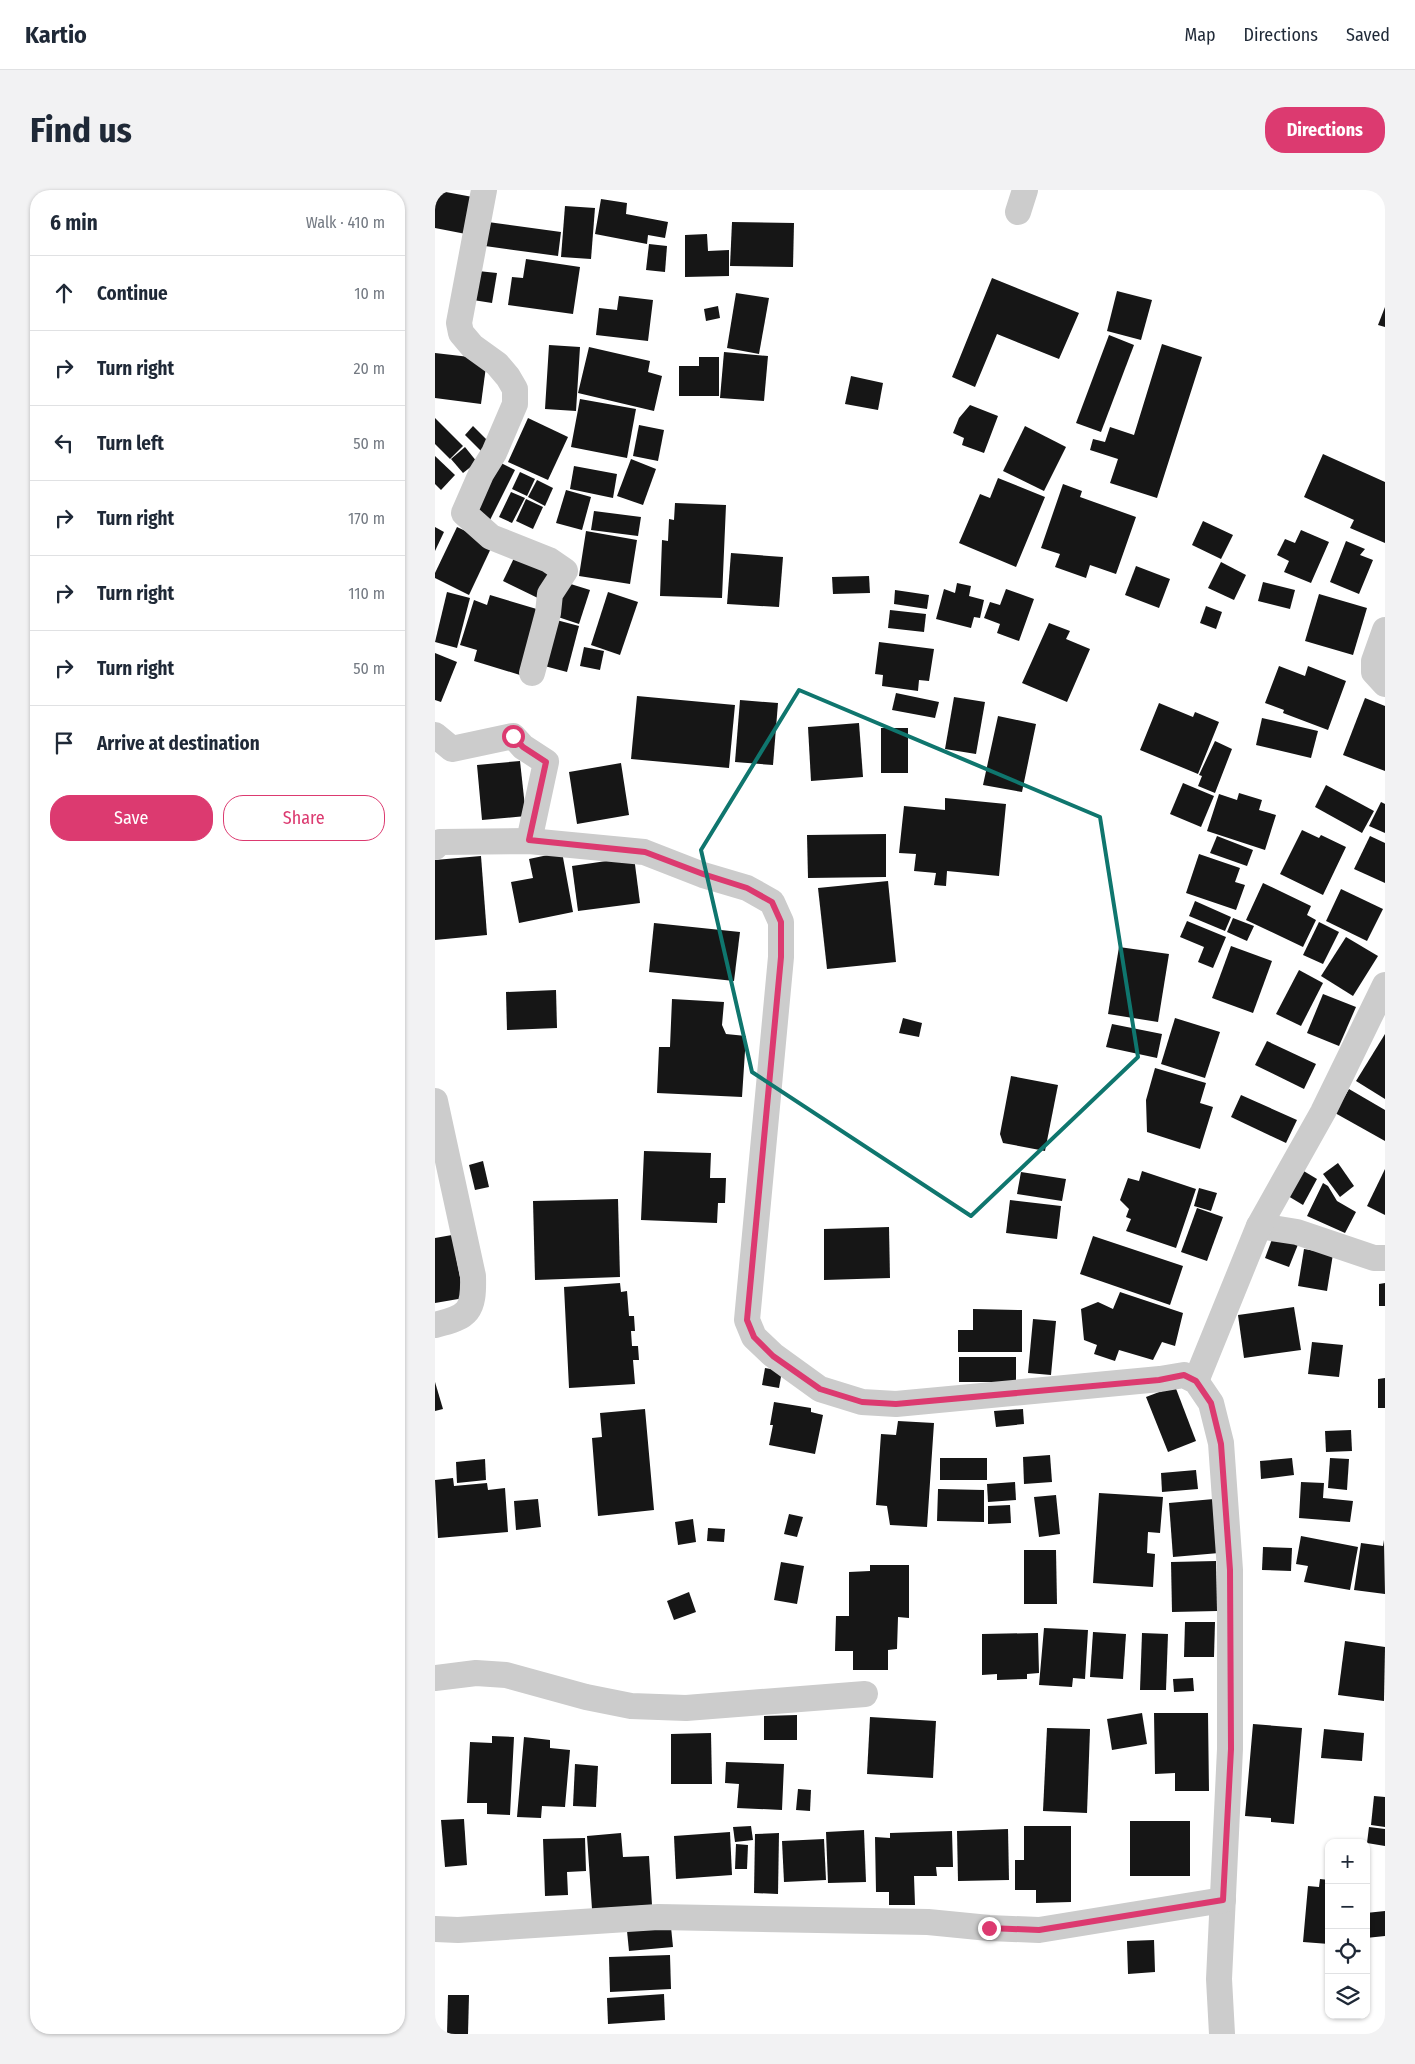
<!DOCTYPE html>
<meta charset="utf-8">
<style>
:root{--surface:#fff;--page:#f2f2f3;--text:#1f2937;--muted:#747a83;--line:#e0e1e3;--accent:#dc3a70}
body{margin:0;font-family:"Fira Sans Condensed",sans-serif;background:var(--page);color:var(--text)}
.controls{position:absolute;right:15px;bottom:15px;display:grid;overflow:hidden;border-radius:10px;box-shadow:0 1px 4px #0004}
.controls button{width:45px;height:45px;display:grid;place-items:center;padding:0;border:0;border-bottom:1px solid var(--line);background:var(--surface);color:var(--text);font:25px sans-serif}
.stop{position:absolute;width:15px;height:15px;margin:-11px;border:4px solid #dc3a70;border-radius:50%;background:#fff}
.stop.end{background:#dc3a70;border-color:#fff;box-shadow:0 1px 5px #0008}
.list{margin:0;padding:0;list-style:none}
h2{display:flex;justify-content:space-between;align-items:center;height:65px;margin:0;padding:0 20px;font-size:21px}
h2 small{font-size:16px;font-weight:400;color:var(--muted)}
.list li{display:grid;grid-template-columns:32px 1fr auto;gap:15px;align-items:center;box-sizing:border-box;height:75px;padding:0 20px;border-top:1px solid var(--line)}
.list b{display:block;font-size:19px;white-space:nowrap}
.list em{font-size:16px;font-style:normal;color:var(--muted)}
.actions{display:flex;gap:10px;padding:15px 20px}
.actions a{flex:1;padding:11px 0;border:1px solid var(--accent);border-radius:20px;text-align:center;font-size:18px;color:var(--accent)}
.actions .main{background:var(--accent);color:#fff}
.icon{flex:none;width:28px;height:28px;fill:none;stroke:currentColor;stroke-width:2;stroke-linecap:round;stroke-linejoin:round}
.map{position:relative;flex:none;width:950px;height:1844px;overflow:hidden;border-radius:20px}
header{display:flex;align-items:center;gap:30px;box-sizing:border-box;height:70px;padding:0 25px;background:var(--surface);border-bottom:1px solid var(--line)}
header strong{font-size:24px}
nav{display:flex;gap:28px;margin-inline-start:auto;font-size:18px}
.intro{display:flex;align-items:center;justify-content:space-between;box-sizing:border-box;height:120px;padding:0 30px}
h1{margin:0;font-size:35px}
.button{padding:12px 22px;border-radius:20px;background:var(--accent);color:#fff;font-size:18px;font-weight:700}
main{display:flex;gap:30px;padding:0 30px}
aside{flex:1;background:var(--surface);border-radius:20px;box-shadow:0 1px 4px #0004}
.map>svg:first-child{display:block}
</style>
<header>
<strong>Kartio</strong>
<nav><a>Map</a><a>Directions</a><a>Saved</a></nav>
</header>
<div class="intro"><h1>Find us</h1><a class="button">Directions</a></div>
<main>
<aside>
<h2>6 min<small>Walk · 410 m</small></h2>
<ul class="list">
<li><svg class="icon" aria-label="ahead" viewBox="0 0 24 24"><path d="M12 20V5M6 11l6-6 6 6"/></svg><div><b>Continue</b></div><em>10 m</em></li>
<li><svg class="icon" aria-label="right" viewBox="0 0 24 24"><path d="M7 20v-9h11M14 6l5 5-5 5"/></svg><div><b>Turn right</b></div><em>20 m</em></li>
<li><svg class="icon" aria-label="left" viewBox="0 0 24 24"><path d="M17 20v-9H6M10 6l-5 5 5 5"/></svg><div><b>Turn left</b></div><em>50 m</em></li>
<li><svg class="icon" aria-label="right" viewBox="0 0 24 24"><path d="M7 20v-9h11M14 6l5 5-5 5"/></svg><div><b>Turn right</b></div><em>170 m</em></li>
<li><svg class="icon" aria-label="right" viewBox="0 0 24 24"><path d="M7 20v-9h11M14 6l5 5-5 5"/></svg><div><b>Turn right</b></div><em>110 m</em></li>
<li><svg class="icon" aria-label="right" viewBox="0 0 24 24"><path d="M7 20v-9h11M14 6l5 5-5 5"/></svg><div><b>Turn right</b></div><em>50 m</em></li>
<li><svg class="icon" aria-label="arrive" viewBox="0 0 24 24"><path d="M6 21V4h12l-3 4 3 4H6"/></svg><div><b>Arrive at destination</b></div></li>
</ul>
<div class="actions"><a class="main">Save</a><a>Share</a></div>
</aside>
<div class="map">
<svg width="950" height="1844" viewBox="0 0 950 1844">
<rect width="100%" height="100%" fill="#fff"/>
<g fill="#161616">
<polygon points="0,0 43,8 36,45 0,38"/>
<polygon points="166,9 192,13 191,24 233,32 230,48 213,45 212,54 160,44"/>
<polygon points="130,16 160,18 156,69 126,67"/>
<polygon points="53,32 126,42 123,66 50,56"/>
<polygon points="297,32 359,33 358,77 295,76"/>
<polygon points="272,44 273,61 294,60 294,86 250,87 250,45"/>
<polygon points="214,54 232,56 230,82 211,80"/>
<polygon points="91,69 145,77 138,124 73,115 77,87 88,88"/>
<polygon points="43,81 62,83 57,113 38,110"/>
<polygon points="557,88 644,123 624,169 562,144 540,197 517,187"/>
<polygon points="682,101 717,110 706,150 672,141"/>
<polygon points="301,103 334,108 324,164 292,158"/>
<polygon points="184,106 218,110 213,151 161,145 164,118 182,120"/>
<polygon points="283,116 285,128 271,131 269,119"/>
<polygon points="950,117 950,137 943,135"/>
<polygon points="674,145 699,155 666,242 641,233"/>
<polygon points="727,154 767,167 722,308 675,293 683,269 655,260 658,249 670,252 675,237 699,245"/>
<polygon points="114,155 145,157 141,221 110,219"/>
<polygon points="154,157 215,171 213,182 227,186 219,221 143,203"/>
<polygon points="289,162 333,166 329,211 285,208"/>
<polygon points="0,163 52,169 46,214 0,208"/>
<polygon points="264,167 284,167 284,206 244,206 244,176 264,176"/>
<polygon points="416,186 448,193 443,220 410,214"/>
<polygon points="145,209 201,219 192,268 136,257"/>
<polygon points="535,215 563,226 549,263 527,255 529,248 518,243 524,228"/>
<polygon points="0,228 28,256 15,269 0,254"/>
<polygon points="93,228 133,247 113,290 73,272"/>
<polygon points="204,235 229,240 223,271 198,266"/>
<polygon points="38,236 58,256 49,264 30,245"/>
<polygon points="590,236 631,257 609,301 568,281"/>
<polygon points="30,257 42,272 28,283 16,269"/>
<polygon points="888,264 950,292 950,353 915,338 919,330 869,307"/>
<polygon points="0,266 20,285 6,300 0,294"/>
<polygon points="58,269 80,280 55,330 33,319"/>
<polygon points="196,269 221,279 208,315 182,306"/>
<polygon points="139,276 182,284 178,308 135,299"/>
<polygon points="85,282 100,289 92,306 77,299"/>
<polygon points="563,288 610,307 581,377 524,353 545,304 555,308"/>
<polygon points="102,290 118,298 110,316 93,307"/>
<polygon points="628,294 647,301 645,307 701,327 681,384 655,375 651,388 620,377 625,364 606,358"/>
<polygon points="131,300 156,307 147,340 121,333"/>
<polygon points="76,302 90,308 77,333 64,327"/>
<polygon points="91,309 108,317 98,339 81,331"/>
<polygon points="240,313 291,315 287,408 225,406 227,350 233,351 234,329 239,330"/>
<polygon points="159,321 206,327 203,346 156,340"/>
<polygon points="768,331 798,345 786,369 757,355"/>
<polygon points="0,337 9,342 0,361"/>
<polygon points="22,337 58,354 34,405 0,388 0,383"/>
<polygon points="866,340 894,352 876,393 849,382 854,371 842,365 850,349 860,353"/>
<polygon points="151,341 202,350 195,394 144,386"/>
<polygon points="911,351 930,359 925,365 938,370 924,404 895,392"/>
<polygon points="296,363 348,367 344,417 292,414"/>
<polygon points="80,366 121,386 109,411 68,391"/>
<polygon points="786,372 811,385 799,410 773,398"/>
<polygon points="701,376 735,389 724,418 690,405"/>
<polygon points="434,386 435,403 398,404 397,387"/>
<polygon points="126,391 155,400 144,434 114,424"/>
<polygon points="828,392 860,400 855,419 823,411"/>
<polygon points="522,393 536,396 534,406 549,410 545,428 539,427 536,438 501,429 509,399 520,403"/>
<polygon points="571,399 599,409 584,451 562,443 565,434 549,428 555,412 565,415"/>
<polygon points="460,400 494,405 492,419 459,414"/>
<polygon points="12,402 35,408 22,458 0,452"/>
<polygon points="173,402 203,412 185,465 156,455"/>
<polygon points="884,404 932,418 918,465 870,451"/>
<polygon points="55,405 105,420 85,485 39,471 42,460 25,455 39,410 52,415"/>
<polygon points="771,416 787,422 781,439 765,433"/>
<polygon points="455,420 491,424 489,442 453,438"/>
<polygon points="114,428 144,436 132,482 102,474"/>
<polygon points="614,433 635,441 631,449 655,459 632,512 587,493"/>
<polygon points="444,452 499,459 494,491 484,490 483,501 447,496 448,485 440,484"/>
<polygon points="149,457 169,461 165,480 145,476"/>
<polygon points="0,463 22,472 6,512 0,510"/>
<polygon points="844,476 870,486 873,476 911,491 893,540 848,523 849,520 830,513"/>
<polygon points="461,503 504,512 500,528 457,520"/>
<polygon points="202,506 300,515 294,578 196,569"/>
<polygon points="519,507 550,512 541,564 510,559"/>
<polygon points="930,508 950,516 950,581 908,565"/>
<polygon points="305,510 343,513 338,575 300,572"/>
<polygon points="724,513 758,527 760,522 784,532 763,584 705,560"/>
<polygon points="563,526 601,534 587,602 548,595"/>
<polygon points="827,528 883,541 876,568 821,555"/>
<polygon points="424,533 428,587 376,591 373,537"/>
<rect x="446" y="538" width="27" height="45"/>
<polygon points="780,551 797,559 780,603 763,596 767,586 764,585"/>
<polygon points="85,571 91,626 47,630 42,575"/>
<polygon points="186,573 194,625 142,634 134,582"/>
<polygon points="748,593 779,606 766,637 735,624"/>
<polygon points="891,595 939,621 927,643 880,617"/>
<polygon points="804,603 827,610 824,620 841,625 830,660 772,641 784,604 802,610"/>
<polygon points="510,608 571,614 564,686 512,681 511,696 499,695 501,683 479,681 481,664 464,663 469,616 510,620"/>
<polygon points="946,612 950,614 950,643 934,636"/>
<polygon points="867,640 884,648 886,645 911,657 888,705 845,684"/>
<polygon points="451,644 451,687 373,688 372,645"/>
<polygon points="782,646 818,660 812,676 775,663"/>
<polygon points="935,646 950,653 950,693 919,679"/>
<polygon points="127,662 138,722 84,733 76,692 98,688 94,669"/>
<polygon points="764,664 805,678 800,692 810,695 801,720 751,703"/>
<polygon points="46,666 52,745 0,750 0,670"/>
<polygon points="199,667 205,713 143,721 137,676"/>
<polygon points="453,691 461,772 392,779 383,698"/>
<polygon points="828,693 876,716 872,725 881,730 868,757 811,730"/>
<polygon points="906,699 948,719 932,751 891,731"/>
<polygon points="760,711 796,727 790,741 754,726"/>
<polygon points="798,728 819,736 812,751 792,742"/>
<polygon points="752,731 791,747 778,778 763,772 769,757 745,747"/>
<polygon points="884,732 904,742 888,774 868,765"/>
<polygon points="219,733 305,742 299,791 214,782"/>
<polygon points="911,747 943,766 918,806 886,786"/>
<polygon points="796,756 837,771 818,823 777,808"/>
<polygon points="684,757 734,764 723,832 673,824"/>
<polygon points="864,780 888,793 866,836 841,824"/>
<polygon points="121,800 122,838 72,840 71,802"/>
<polygon points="888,804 921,817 904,856 872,843"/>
<polygon points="237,809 289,812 287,835 291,844 311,846 307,907 222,903 224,857 235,857"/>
<polygon points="468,828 487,833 484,847 464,843"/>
<polygon points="740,828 785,842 770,888 726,874"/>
<polygon points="677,834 727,844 722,868 671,857"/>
<polygon points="950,844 950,909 921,891"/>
<polygon points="832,851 881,874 869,899 820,875"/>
<polygon points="720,878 771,893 765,913 778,917 765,959 712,942 711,910"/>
<polygon points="576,886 623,895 610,961 568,953 565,944"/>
<polygon points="914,899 950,920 950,951 900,923"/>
<polygon points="806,905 862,930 851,953 796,927"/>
<polygon points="209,961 276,963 275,988 291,988 290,1013 283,1013 282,1033 206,1030"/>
<polygon points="48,971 54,997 40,1000 34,975"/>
<polygon points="903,973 919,996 905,1007 888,984"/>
<polygon points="950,979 950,1025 932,1016"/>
<polygon points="867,980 882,989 868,1015 853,1006"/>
<polygon points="707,981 761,999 741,1058 691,1041 696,1029 691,1027 694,1019 685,1010 693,988 704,991"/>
<polygon points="586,982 631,989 627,1011 582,1004"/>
<polygon points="888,993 893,996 902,1011 921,1022 910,1043 872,1026"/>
<polygon points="764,998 782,1003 776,1021 759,1016"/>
<polygon points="183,1009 185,1087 100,1090 98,1011"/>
<polygon points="575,1010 626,1016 622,1049 571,1043"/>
<polygon points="762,1018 788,1027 772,1071 746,1062"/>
<polygon points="454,1037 455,1088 389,1090 389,1039"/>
<polygon points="839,1044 864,1052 854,1077 830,1068"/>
<polygon points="17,1045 29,1108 0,1113 0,1048"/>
<polygon points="658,1046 748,1076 735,1115 645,1084"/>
<polygon points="869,1059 898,1064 892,1101 863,1096"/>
<polygon points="185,1093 186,1102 192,1101 194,1126 199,1126 200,1141 196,1141 197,1156 203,1156 204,1170 198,1170 200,1194 134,1198 129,1097"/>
<polygon points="950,1093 950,1116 944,1116 944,1094"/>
<polygon points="685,1102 748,1123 740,1156 727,1152 718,1170 684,1160 680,1171 659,1164 662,1155 649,1150 646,1119 663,1112 678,1119"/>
<polygon points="859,1117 866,1160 809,1168 803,1125"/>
<polygon points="538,1119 587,1120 587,1162 523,1162 523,1140 538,1140"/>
<polygon points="598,1129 621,1131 616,1185 593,1183"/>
<polygon points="877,1152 908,1155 904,1187 873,1184"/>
<rect x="524" y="1167" width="57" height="25"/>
<polygon points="330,1178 347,1181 344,1198 327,1195"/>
<polygon points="950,1188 950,1218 943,1218 943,1189"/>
<polygon points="0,1192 8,1219 0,1221"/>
<polygon points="740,1196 761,1251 733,1262 711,1207"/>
<polygon points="339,1212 376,1218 376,1222 388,1225 380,1264 334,1255 338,1235 335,1235"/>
<polygon points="210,1219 219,1320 163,1326 157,1248 167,1247 165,1223"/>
<polygon points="588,1219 589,1234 561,1237 559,1221"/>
<polygon points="463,1231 499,1233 492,1337 455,1335 452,1316 441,1315 446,1244 461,1245"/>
<polygon points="916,1240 917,1261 891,1262 890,1241"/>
<polygon points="615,1265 617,1292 589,1294 588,1267"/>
<rect x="505" y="1268" width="47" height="22"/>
<polygon points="857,1268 859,1285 826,1289 825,1271"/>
<polygon points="895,1268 914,1269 912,1300 893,1298"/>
<polygon points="50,1269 51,1290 22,1293 21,1272"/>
<polygon points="761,1280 763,1299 727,1302 726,1283"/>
<polygon points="18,1288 19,1296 52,1293 53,1300 70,1298 73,1342 3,1348 0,1290"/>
<polygon points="580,1292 581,1310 553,1312 552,1294"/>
<polygon points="866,1292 889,1293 888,1308 918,1311 915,1332 864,1328"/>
<polygon points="503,1299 549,1300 549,1332 502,1331"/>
<polygon points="664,1303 728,1307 725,1343 713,1342 712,1363 720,1364 718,1397 658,1393"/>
<polygon points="621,1305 625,1344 604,1347 599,1307"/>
<polygon points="103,1309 106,1337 81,1340 79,1311"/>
<polygon points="779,1309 784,1363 738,1367 734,1313"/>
<polygon points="575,1315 576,1333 553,1334 553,1316"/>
<polygon points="354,1324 368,1327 362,1347 349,1344"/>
<polygon points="258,1329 261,1352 243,1355 240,1332"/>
<polygon points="273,1338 290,1339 289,1352 272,1351"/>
<polygon points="866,1346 923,1357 915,1400 869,1392 873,1376 861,1374"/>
<polygon points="949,1350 950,1404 919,1400 926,1353 948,1356"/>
<polygon points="828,1357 857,1358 856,1381 827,1380"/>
<polygon points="589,1360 621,1360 622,1414 589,1414"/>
<polygon points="781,1371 782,1421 737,1422 736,1372"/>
<polygon points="346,1372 369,1376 362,1414 339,1410"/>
<polygon points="435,1375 474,1375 474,1428 463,1427 462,1459 453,1460 453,1480 418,1480 418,1461 400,1461 401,1426 414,1426 414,1382 435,1381"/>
<polygon points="254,1402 261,1422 239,1430 232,1411"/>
<polygon points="750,1432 780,1432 779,1467 749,1467"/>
<polygon points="609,1438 653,1440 650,1489 638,1488 637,1497 604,1495"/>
<polygon points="658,1442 691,1444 688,1489 655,1487"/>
<polygon points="603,1443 604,1483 592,1484 592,1489 562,1490 562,1484 547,1485 547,1444"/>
<polygon points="707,1443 733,1444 731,1500 705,1500"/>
<polygon points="910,1451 950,1457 949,1511 903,1505"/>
<polygon points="758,1488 759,1501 739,1502 738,1489"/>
<polygon points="707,1523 712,1554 677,1560 672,1529"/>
<polygon points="719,1523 773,1523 774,1601 740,1601 740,1583 720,1584"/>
<polygon points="362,1525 362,1550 329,1550 329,1526"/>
<polygon points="435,1527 501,1531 498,1588 432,1584"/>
<polygon points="818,1534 867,1538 859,1634 836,1632 836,1628 810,1626"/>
<polygon points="612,1538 655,1539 652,1623 608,1621"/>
<polygon points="889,1539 929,1543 927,1571 886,1568"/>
<polygon points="276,1543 277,1594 236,1594 236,1544"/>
<polygon points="57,1546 79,1547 75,1625 52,1624 52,1613 32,1613 35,1552 57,1553"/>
<polygon points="89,1547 115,1550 115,1558 135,1560 130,1617 107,1616 106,1628 82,1627"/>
<polygon points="291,1572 349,1574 347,1620 302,1618 304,1594 290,1593"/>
<polygon points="140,1574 163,1576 161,1617 138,1616"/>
<polygon points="363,1599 376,1600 375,1621 361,1620"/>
<polygon points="939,1606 950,1607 950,1637 936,1635"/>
<polygon points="29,1629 32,1675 10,1677 6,1630"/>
<rect x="695" y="1631" width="60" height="55"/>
<polygon points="316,1636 318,1650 300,1652 298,1637"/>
<polygon points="589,1636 636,1636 636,1712 601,1713 601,1700 580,1700 580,1670 589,1670"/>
<polygon points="934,1637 950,1639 950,1656 932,1653"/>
<polygon points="573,1639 574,1690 523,1691 522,1641"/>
<polygon points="429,1640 431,1692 393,1693 391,1642"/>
<polygon points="517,1641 518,1677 501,1677 502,1686 479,1686 480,1715 454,1715 454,1702 441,1702 440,1647 455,1648 455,1643"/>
<polygon points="295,1642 297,1685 241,1689 239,1646"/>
<polygon points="186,1643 188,1667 214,1666 217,1715 157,1719 152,1646"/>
<polygon points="344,1643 343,1704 319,1703 320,1644"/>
<polygon points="150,1648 151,1681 132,1682 133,1705 110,1706 108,1649"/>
<polygon points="389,1649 391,1690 349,1692 347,1651"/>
<polygon points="301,1654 313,1655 312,1679 300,1679"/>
<polygon points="885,1689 894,1690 894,1754 868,1752 873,1696 884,1697"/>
<polygon points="950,1721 950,1746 931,1748 931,1723"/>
<polygon points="236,1737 238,1757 194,1761 192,1741"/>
<polygon points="719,1750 720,1782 693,1784 692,1751"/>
<polygon points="235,1765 236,1799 175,1802 174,1767"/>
<polygon points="229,1804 230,1830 173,1834 172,1808"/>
<polygon points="13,1805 34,1805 33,1844 12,1844"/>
</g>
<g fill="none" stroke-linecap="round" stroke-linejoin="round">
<g stroke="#ccc" stroke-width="26">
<polyline points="49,0 24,133 26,143 37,156 62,174 73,187 80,199 80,214 59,263 46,284 29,323 56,347 114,370 130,381 115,404 113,423 97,483"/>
<polyline points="583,22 590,0"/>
<polyline points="950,440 939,471 939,482 950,494"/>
<polyline points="0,545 17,559 78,546 88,557 111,572 94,651"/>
<polyline points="0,657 5,652 94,651 209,662 268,685 312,698 337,712 346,732 346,767 312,1130 319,1147 338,1165 385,1199 427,1212 461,1214 725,1189 749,1185 761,1191 776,1213 786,1253 795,1380 795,1559 784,1789 787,1844"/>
<path d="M0 911 38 1086C39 1121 34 1127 0 1135"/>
<polyline points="824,1036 862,1042 939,1068 950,1068"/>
<polyline points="761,1191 824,1036 888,922 950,795"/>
<polyline points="0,1488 41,1483 71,1485 151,1507 196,1516 251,1518 430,1504"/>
<polyline points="0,1739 23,1740 223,1727 493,1732 554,1738 604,1740 788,1710"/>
</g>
</g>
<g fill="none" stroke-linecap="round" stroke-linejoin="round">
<polyline stroke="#dc3a70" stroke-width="6" points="78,546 88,557 111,572 94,650 210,662 268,684 312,698 337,712 346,732 346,767 312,1130 319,1147 338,1166 385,1199 427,1212 461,1214 724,1190 749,1185 761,1191 776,1213 786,1254 795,1380 796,1559 788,1710 604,1740 554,1738"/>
</g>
<path fill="none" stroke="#0f766e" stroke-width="4" stroke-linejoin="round" d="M364 500 665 627 703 867 536 1026 317 882 266 660Z"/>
</svg>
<div class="controls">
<button>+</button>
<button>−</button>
<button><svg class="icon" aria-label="locate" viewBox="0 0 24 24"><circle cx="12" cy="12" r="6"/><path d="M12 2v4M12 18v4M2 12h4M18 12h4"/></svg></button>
<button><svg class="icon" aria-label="layers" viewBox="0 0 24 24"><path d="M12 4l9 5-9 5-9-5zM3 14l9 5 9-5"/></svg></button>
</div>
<div class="stop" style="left:78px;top:546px"></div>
<div class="stop end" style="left:554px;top:1738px"></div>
</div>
</main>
